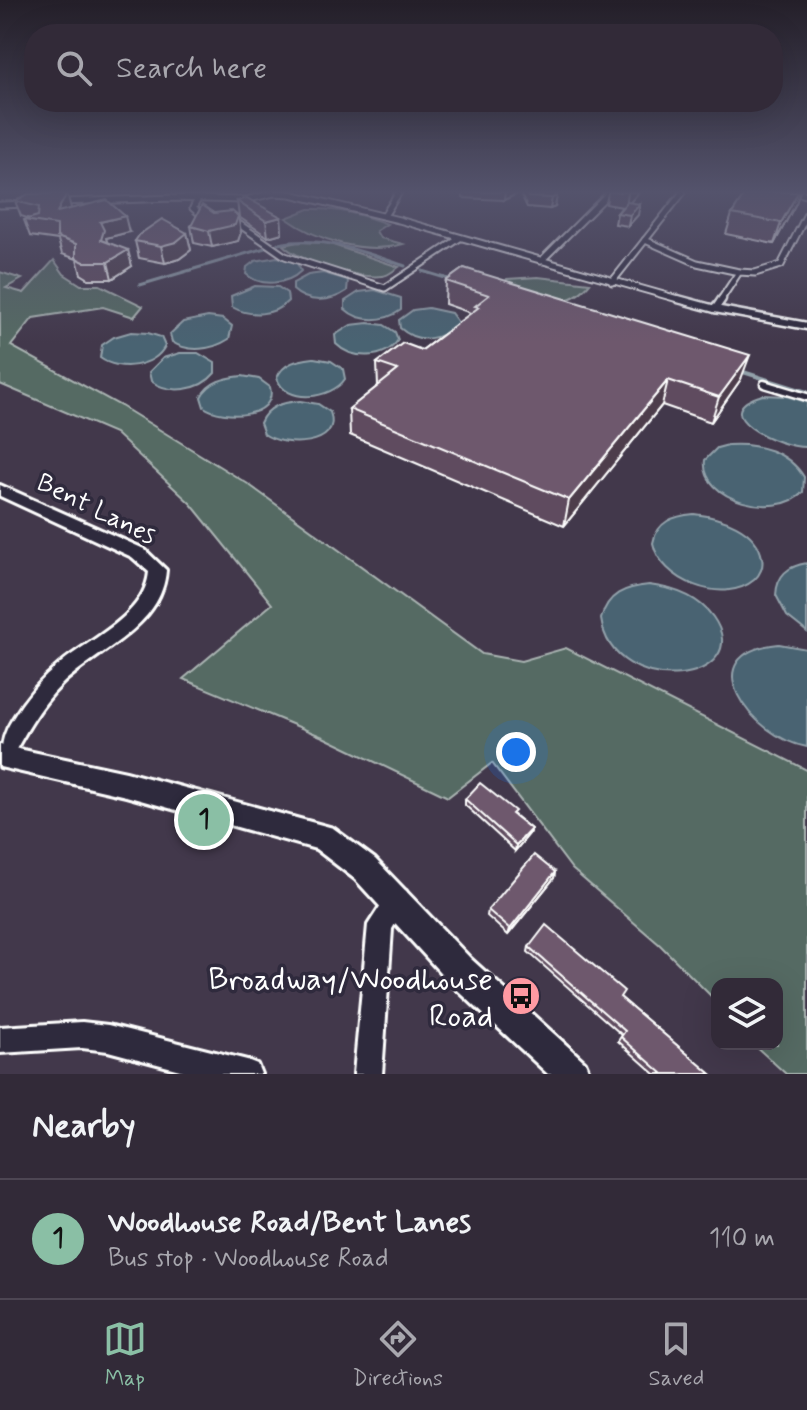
<!DOCTYPE html>
<meta charset="utf-8">
<style>
:root{--surface:#322a38;--page:#3a3240;--text:#f1f3f6;--muted:#a8a7ae;--line:#4d4653;--accent:#8abfa5}
body{margin:0;font-family:Mynerve,sans-serif;background:var(--page);color:var(--text)}
.controls{position:absolute;right:24px;bottom:24px;display:grid;overflow:hidden;border-radius:16px;box-shadow:0 8px 32px #0002}
.controls button{width:72px;height:72px;display:grid;place-items:center;padding:0;border:0;border-bottom:2px solid var(--line);background:var(--surface);color:var(--text);font:40px sans-serif}
.you{position:absolute;left:516px;top:752px;width:28px;height:28px;margin:-20px;border:6px solid #fff;border-radius:50%;background:#1a73e8;box-shadow:0 0 0 12px #1a73e833}
.badge{display:grid;place-items:center;width:52px;height:52px;border-radius:50%;background:var(--accent);color:#111;font-size:26px;font-weight:700}
.pin{position:absolute;translate:-50% -50%;border:4px solid #fff;box-shadow:0 2px 8px #0006}
.list{margin:0;padding:0;list-style:none}
h2{display:flex;justify-content:space-between;align-items:center;height:104px;margin:0;padding:0 32px;font-size:34px}
h2 small{font-size:26px;font-weight:400;color:var(--muted)}
.list li{display:grid;grid-template-columns:52px 1fr auto;gap:24px;align-items:center;box-sizing:border-box;height:120px;padding:0 32px;border-top:2px solid var(--line)}
.list b{display:block;font-size:30px;white-space:nowrap}
.list p{margin:0;font-size:26px;white-space:nowrap;color:var(--muted)}
.list em{font-size:26px;font-style:normal;color:var(--muted)}
.icon{flex:none;width:44px;height:44px;fill:none;stroke:currentColor;stroke-width:2;stroke-linecap:round;stroke-linejoin:round}
.map{position:relative;flex:none;width:807px;height:1074px;overflow:hidden}
.search{position:absolute;background:var(--surface);box-shadow:0 8px 32px #0002;left:24px;right:24px;top:24px;height:88px;display:flex;align-items:center;gap:20px;box-sizing:border-box;padding:0 28px;border-radius:32px;color:var(--muted);font-size:30px}
.sheet{height:224px;background:var(--surface)}
nav{display:flex;justify-content:space-around;align-items:center;box-sizing:border-box;height:112px;border-top:2px solid var(--line);background:var(--surface);font-size:22px;color:var(--muted)}
nav a{display:grid;justify-items:center;gap:4px}
nav .on{color:var(--accent)}
.map>svg:first-child{display:block}
</style>
<div class="map">
<svg width="807" height="1074" viewBox="0 0 807 1074">
<rect width="100%" height="100%" fill="#42384b"/>
<filter id="ink" filterUnits="userSpaceOnUse"><feTurbulence type="fractalNoise" baseFrequency=".0125" numOctaves="2"/><feDisplacementMap in="SourceGraphic" scale="16" xChannelSelector="R" yChannelSelector="G"/><feConvolveMatrix kernelMatrix="1 2 1 2 8 2 1 2 1" color-interpolation-filters="sRGB"/></filter>
<g filter="url(#ink)">
<g fill="#556a64" stroke="#aab4b2" stroke-width="2">
<path d="M309 209C336 208 362 214 387 224L376 231 380 238 403 244C365 255 318 241 286 218Z"/>
<path d="M298 242 327 243 399 267C394 270 388 276 382 276 359 279 299 261 283 245Z"/>
<polygon points="54,260 64,274 81,285 100,285 143,306 134,317 103,307 33,318 11,346 121,406 248,484 482,654 521,661 566,648 807,770 807,1074 786,1074 753,1044 777,1044 777,984 717,984 717,1002 660,945 572,869 492,763 448,797 323,737 183,679 272,604 191,504 115,433 0,384 0,272 22,279 6,288 24,293"/>
<path d="M538 277 590 283C564 315 536 297 503 286L507 279Z"/>
</g>
<g fill="#4a6372" stroke="#92a1aa" stroke-width="2">
<path d="M277 257 296 261 301 271C287 285 260 287 246 274L247 267 255 261Z"/>
<path d="M323 273 348 280 347 291C331 302 308 304 293 290V283L308 275Z"/>
<path d="M255 286 278 287 287 293 288 301C274 316 250 317 232 307L231 296Z"/>
<path d="M375 290 401 298V310C385 322 360 323 345 309V301L359 292Z"/>
<path d="M428 308 451 313 460 325C441 338 420 346 400 328L399 320 413 310Z"/>
<path d="M208 317 223 319 232 326 229 339C212 350 189 353 172 342L170 334 183 322Z"/>
<path d="M368 323 384 325 395 332 398 340C385 360 352 360 336 344L335 335 351 325Z"/>
<path d="M131 332 148 333 161 337 165 346C155 367 119 372 100 358L102 345 114 337Z"/>
<path d="M180 353H198L215 363V373C200 391 170 395 151 381L149 372 163 358Z"/>
<path d="M314 358 331 361 343 369 345 379C332 399 285 405 277 378 283 362 299 360 314 358Z"/>
<path d="M242 376 259 379 270 387C278 419 222 420 204 407L201 397C209 381 225 378 242 376Z"/>
<path d="M763 395 786 396 807 402V447C778 448 702 412 763 395Z"/>
<path d="M300 401 318 404 330 412C343 447 283 448 264 434L260 423C267 406 283 402 300 401Z"/>
<path d="M728 445C757 443 788 451 804 477L803 492C778 520 700 501 705 460L717 448Z"/>
<path d="M694 514C720 517 757 528 762 558 764 566 760 575 754 580 723 606 660 580 653 543 657 521 674 516 694 514Z"/>
<path d="M807 563V632L787 616 776 595C777 575 788 566 807 563Z"/>
<path d="M649 585C674 588 698 596 713 617 759 683 613 703 601 619 607 594 625 587 649 585Z"/>
<path d="M779 644 807 649V747C751 737 688 653 779 644Z"/>
</g>
<g fill="none" stroke-linecap="round" stroke-linejoin="round">
<g stroke="#92a1aa" stroke-width="3">
<path d="M278 244C323 235 363 252 405 266"/>
<polyline points="422,271 452,280"/>
<polyline points="140,285 265,248"/>
</g>
<polyline stroke="#92a1aa" stroke-width="4" points="740,371 807,392"/>
<g stroke="#fff" stroke-width="9">
<g id="service-far1">
<polyline points="794,192 807,195"/>
<polyline points="198,199 193,208 205,218"/>
<polyline points="61,202 171,198 245,200 274,193 291,194 399,220 685,301"/>
<polyline points="0,205 27,204"/>
<polyline points="384,216 399,192"/>
<polyline points="233,220 285,256 385,288 460,238"/>
<polyline points="645,240 697,263 739,272"/>
<polyline points="541,261 610,192"/>
<polyline points="612,282 683,192"/>
<polyline points="720,301 739,272 755,273 781,265 807,214"/>
</g>
</g>
<g stroke="#fff" stroke-width="11">
<g id="service">
<polyline points="678,299 715,309 807,326"/>
<polyline points="715,309 722,299"/>
<polyline points="764,384 807,397"/>
</g>
</g>
<g stroke="#fff" stroke-width="6">
<g id="minor">
<path d="M0 485 144 549 166 570C162 627 97 650 61 685 39 707 24 735 9 762L2 765C0 749 3 734 12 720 25 698 41 679 61 663 91 638 145 616 149 572L132 557 0 496Z"/>
<polygon points="398,887 406,891 410,899 392,929 382,1074 354,1074 368,925 390,891"/>
<polygon points="82,1022 108,1025 247,1060 257,1064 261,1074 195,1074 108,1051 82,1048 0,1053 0,1027"/>
</g>
</g>
<g stroke="#fff" stroke-width="6">
<polygon id="tertiary" points="0,745 126,772 333,828 375,859 471,959 585,1062 590,1074 548,1074 449,982 355,879 316,849 126,796 0,767"/>
</g>
<use href="#service-far1" stroke="#2f2a3d" stroke-width="5"/>
<use href="#service" stroke="#2f2a3d" stroke-width="6"/>
<use href="#minor" fill="#2f2a3d" fill-rule="evenodd"/>
<use href="#tertiary" fill="#2f2a3d" fill-rule="evenodd"/>
</g>
<g fill="#5f4c5e" stroke="#fff" stroke-width="2">
<polygon points="463,192 562,192 557,193 555,207 550,209 527,207 520,193 504,200 463,198"/>
<polygon points="608,192 639,192 630,202 638,215 628,226 615,224 617,213 622,207 606,204"/>
<polygon points="746,192 800,192 796,203 774,244 726,234 732,214"/>
<polygon points="15,201 71,208 71,209 129,232 106,238 107,242 132,266 112,279 89,279 81,274 77,259 62,254 58,240 30,236 24,220 30,219 21,216"/>
<polygon points="237,201 281,217 282,233 268,237 239,217"/>
<polygon points="191,226 241,232 238,241 212,247 194,243"/>
<polygon points="187,233 191,250 179,259 165,263 139,258 135,241"/>
<polygon points="464,268 741,379 711,422 662,405 564,526 350,435 349,409 378,386 377,363 422,350 471,313 445,304 446,281"/>
<polygon points="465,799 514,815 531,829 529,834 515,851 465,805"/>
<polygon points="555,872 554,878 508,935 487,916 488,910"/>
<polygon points="529,947 620,997 711,1074 655,1074 618,1041 622,1035 528,952"/>
</g>
<g fill="#4d3e4c" stroke="#fff" stroke-width="2">
<polygon points="505,192 520,192 504,200"/>
<polygon points="629,192 639,192 626,207 628,193"/>
<polygon points="798,192 800,192 796,203 774,244 781,223"/>
<polygon points="67,193 71,208 62,228 57,212"/>
<polygon points="557,196 555,207 550,209 552,198"/>
<polygon points="640,204 638,215 628,226 630,215"/>
<polygon points="125,216 129,232 106,238 108,246 101,240 100,222"/>
<polygon points="238,216 241,232 238,241 212,247 209,231"/>
<polygon points="281,217 282,233 268,237 266,221"/>
<polygon points="187,233 191,250 179,259 165,263 161,246"/>
<polygon points="128,250 132,266 112,279 108,262"/>
<polygon points="750,355 741,379 711,422 719,397"/>
<polygon points="668,380 662,405 564,526 569,500"/>
<polygon points="531,829 529,834 515,851 516,845"/>
<polygon points="555,872 554,878 508,935 510,929"/>
</g>
<g fill="#6e586d" stroke="#fff" stroke-width="2">
<polygon points="526,192 557,192 557,196 552,198 528,197"/>
<polygon points="746,192 798,192 781,223 732,214"/>
<polygon points="67,193 57,212 107,200 125,216 100,222 104,230 101,240 128,250 108,262 84,262 76,258 76,244 57,237 57,225 24,220 38,216 39,207 15,201 28,194"/>
<polygon points="247,198 281,217 266,221 237,201"/>
<polygon points="627,202 640,204 630,215 617,213"/>
<polygon points="202,205 214,213 232,211 238,216 235,225 209,231 191,226"/>
<polygon points="162,219 187,233 176,242 161,246 135,241 140,234"/>
<polygon points="464,268 750,355 719,397 668,380 569,500 349,409 398,370 377,363 403,343 422,350 479,307 475,306 489,295 446,281"/>
<polygon points="480,783 515,811 512,814 531,829 516,845 465,799"/>
<polygon points="534,855 555,872 510,929 488,910"/>
<polygon points="546,925 624,991 620,997 711,1074 663,1074 621,1037 625,1031 529,947"/>
</g>
</g>
<linearGradient id="sky" x2="0" y2="1"><stop stop-color="#241f29"/><stop offset="0.56" stop-color="#54536c"/><stop offset="1" stop-color="#54536c" stop-opacity="0"/></linearGradient>
<rect width="807" height="343" fill="url(#sky)"/>
<defs>
<g id="bus-disc" transform="scale(2)"><circle r="9.5" fill="#ff9aa2" stroke="#2f2a3d"/><path d="M-5-6H5V4H4V6H2V4H-2V6H-4V4H-5ZM-3.5-4V0h7V-4ZM-3.5 1.2v1.5H-2V1.2ZM2 1.2v1.5H3.5V1.2Z" fill="#111"/></g>
</defs>
<g fill-rule="evenodd">
<use href="#bus-disc" x="521" y="996"/>
</g>
<g text-anchor="middle" stroke-width="7" stroke-linejoin="round" paint-order="stroke">
<g font-size="26" fill="#fff" stroke="#2f2a3d">
<text transform="translate(97 508) rotate(26)" y="9">Bent Lanes</text>
</g>
<g font-size="32" fill="#fff" stroke="#2f2a3d" text-anchor="end">
<text x="493" y="989">Broadway/Woodhouse<tspan x="493" dy="37">Road</tspan></text>
</g>
</g>
</svg>
<div class="controls">
<button><svg class="icon" aria-label="layers" viewBox="0 0 24 24"><path d="M12 4l9 5-9 5-9-5zM3 14l9 5 9-5"/></svg></button>
</div>
<div class="you"></div>
<div class="pin badge" style="left:204px;top:820px">1</div>
<div class="search"><svg class="icon" aria-label="search" viewBox="0 0 24 24"><circle cx="10" cy="10" r="6"/><path d="M15 15l6 6"/></svg>Search here</div>
</div>
<section class="sheet">
<h2>Nearby<small></small></h2>
<ul class="list">
<li><span class="badge">1</span><div><b>Woodhouse Road/Bent Lanes</b><p>Bus stop · Woodhouse Road</p></div><em>110 m</em></li>
</ul>
</section>
<nav>
<a class="on"><svg class="icon" aria-label="map" viewBox="0 0 24 24"><path d="M3 6l6-2 6 2 6-2v14l-6 2-6-2-6 2zM9 4v14M15 6v14"/></svg>Map</a>
<a><svg class="icon" aria-label="directions" viewBox="0 0 24 24"><path d="M12 3l9 9-9 9-9-9zM9 14v-3h6M13 9l2 2-2 2"/></svg>Directions</a>
<a><svg class="icon" aria-label="saved" viewBox="0 0 24 24"><path d="M7 4h10v16l-5-4-5 4z"/></svg>Saved</a>
</nav>
